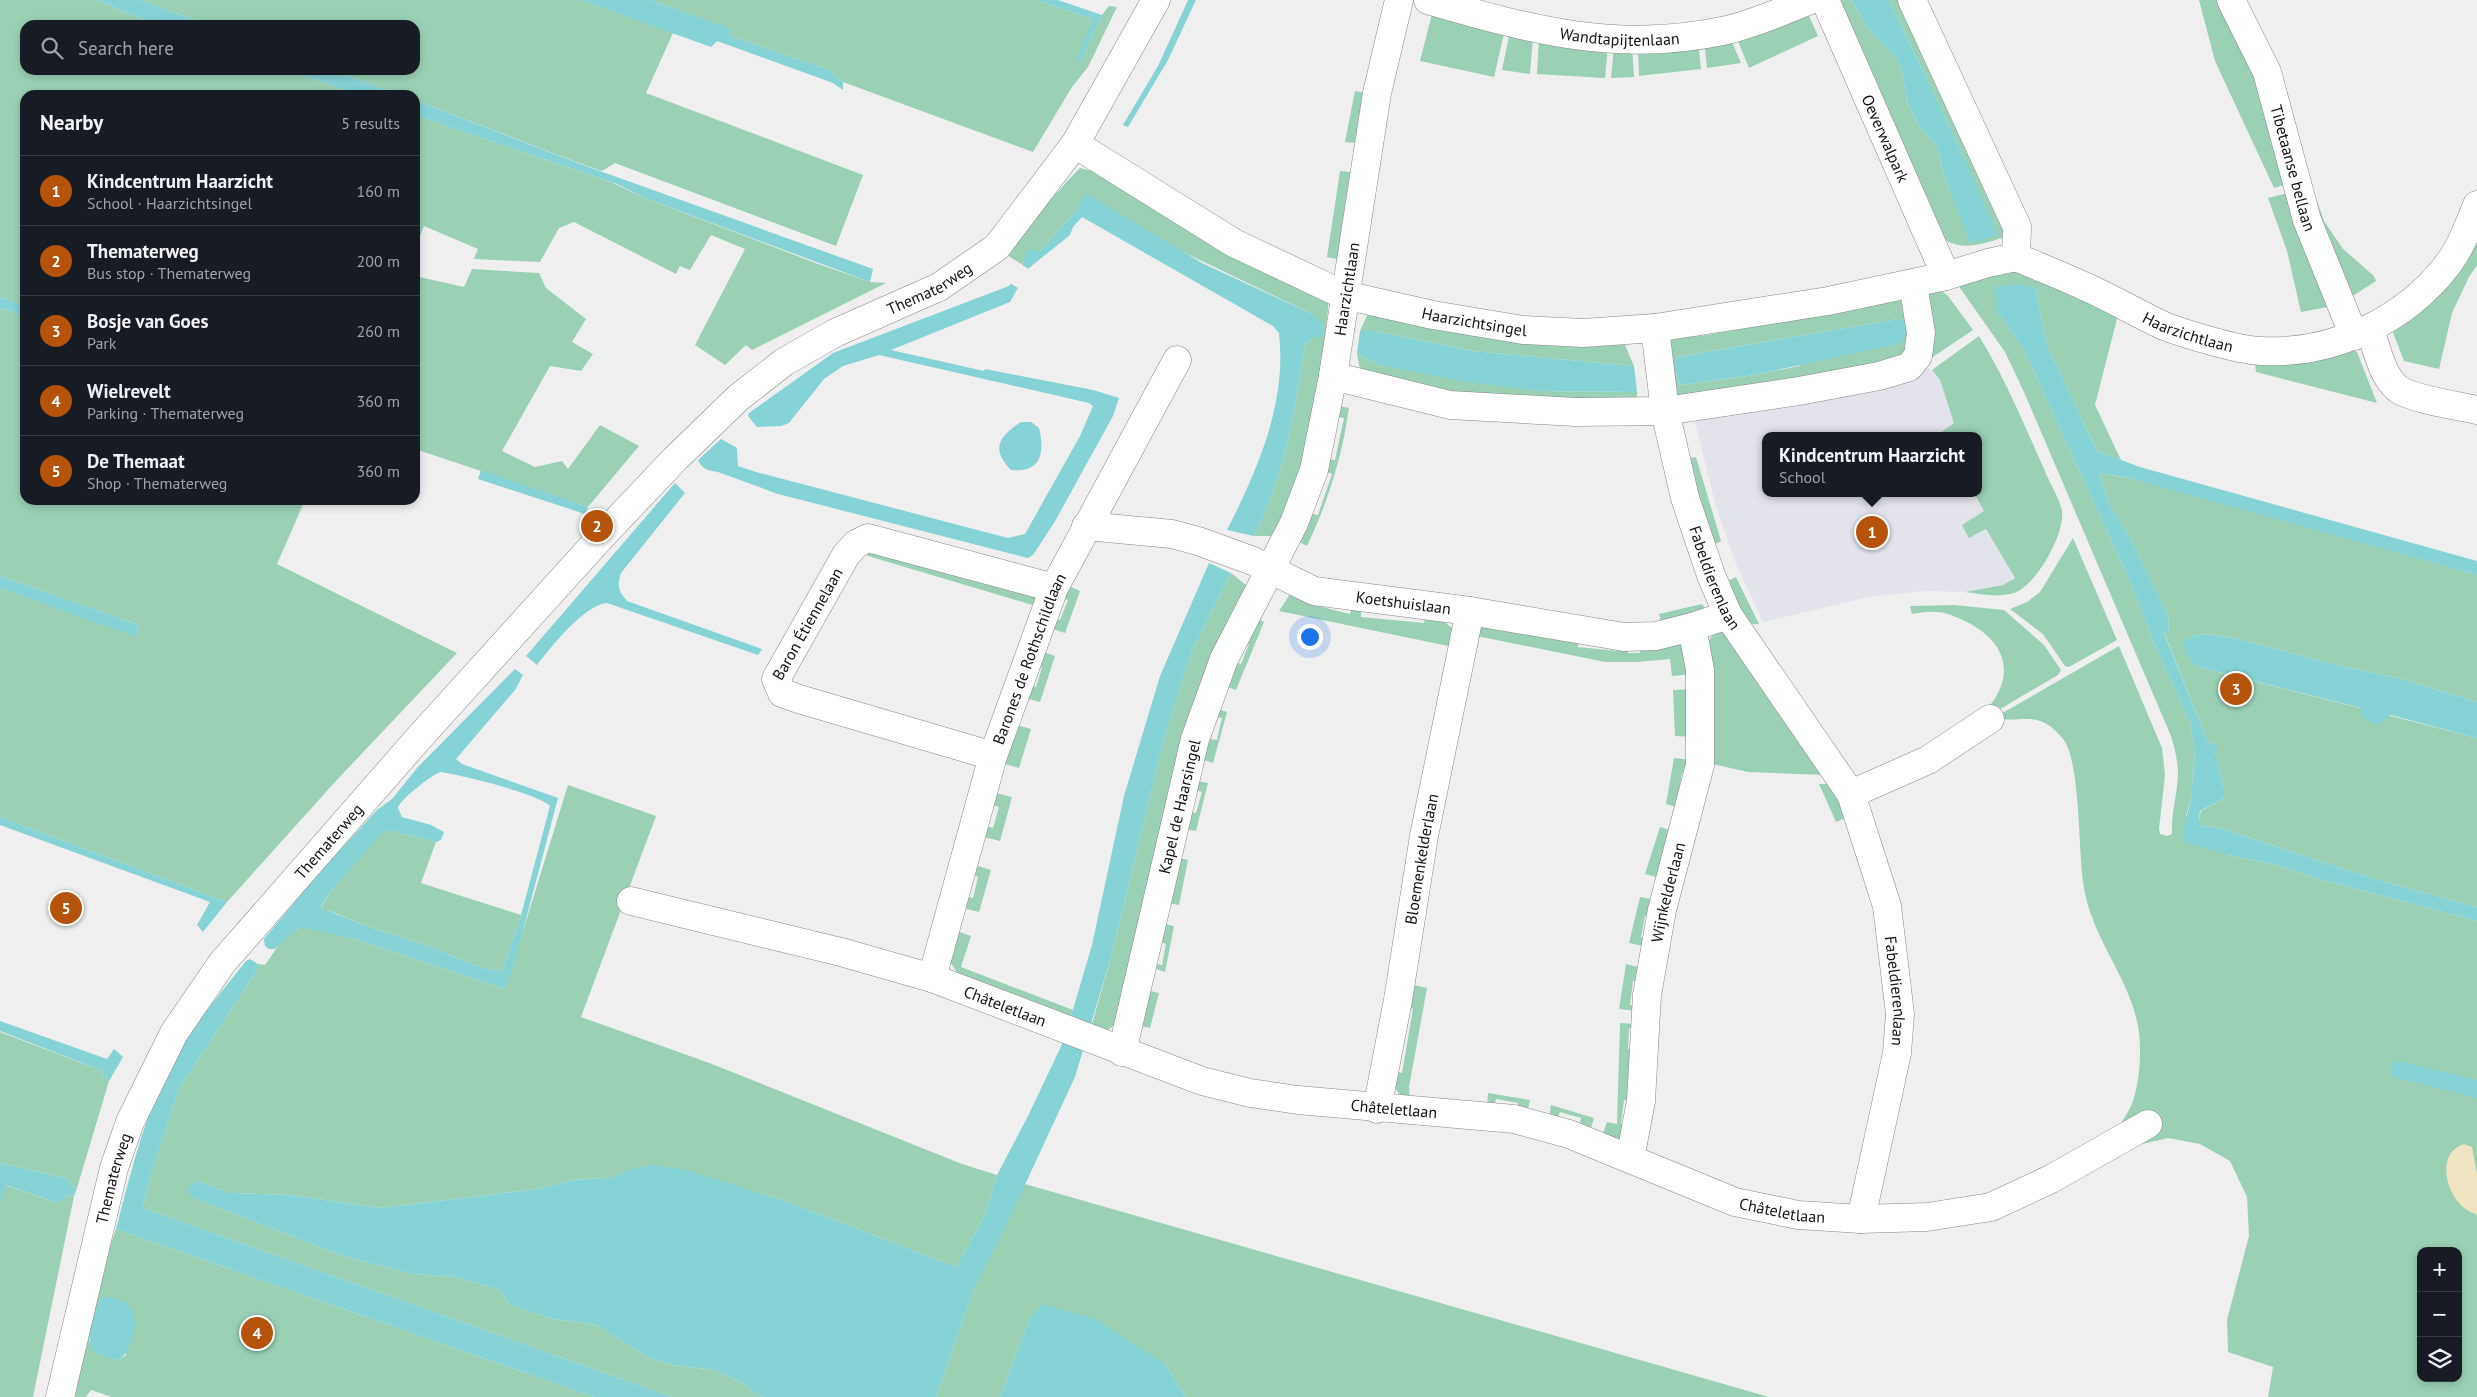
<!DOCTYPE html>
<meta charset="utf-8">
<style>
:root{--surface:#171b24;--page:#20242c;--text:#f1f3f6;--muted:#9ea1a6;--line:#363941;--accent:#b45309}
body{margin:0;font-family:"PT Sans",sans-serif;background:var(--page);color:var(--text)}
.controls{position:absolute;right:15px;bottom:15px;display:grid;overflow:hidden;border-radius:10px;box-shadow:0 2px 8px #0003}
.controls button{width:45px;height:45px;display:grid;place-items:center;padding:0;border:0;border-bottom:1px solid var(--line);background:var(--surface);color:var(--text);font:25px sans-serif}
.you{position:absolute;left:1309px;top:636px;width:18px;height:18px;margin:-12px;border:4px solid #fff;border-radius:50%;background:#1a73e8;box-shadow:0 0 0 8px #1a73e833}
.badge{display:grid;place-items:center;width:32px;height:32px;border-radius:50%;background:var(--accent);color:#fff;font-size:16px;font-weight:700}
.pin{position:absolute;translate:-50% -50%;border:2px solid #fff;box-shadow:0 1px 5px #0006}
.popup{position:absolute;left:1762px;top:432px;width:220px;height:65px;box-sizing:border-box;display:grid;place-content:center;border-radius:10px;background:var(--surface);filter:drop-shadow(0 1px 4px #0005);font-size:16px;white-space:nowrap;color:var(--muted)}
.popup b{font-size:19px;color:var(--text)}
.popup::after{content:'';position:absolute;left:50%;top:100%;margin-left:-10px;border:10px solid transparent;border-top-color:var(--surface)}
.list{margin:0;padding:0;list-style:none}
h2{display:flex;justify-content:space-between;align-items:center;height:65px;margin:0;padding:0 20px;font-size:21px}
h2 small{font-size:16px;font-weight:400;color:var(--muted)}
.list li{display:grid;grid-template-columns:32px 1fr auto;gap:15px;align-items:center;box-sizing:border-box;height:70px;padding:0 20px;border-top:1px solid var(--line)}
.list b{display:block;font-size:19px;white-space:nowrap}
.list p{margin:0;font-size:16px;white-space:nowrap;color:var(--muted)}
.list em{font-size:16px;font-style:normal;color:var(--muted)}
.icon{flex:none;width:28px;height:28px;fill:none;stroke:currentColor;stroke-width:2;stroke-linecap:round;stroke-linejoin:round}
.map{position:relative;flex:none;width:2477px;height:1397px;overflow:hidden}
.search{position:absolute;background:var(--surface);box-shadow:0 2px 8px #0003;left:20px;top:20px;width:400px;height:55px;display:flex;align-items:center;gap:12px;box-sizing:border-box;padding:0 18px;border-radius:15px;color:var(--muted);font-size:19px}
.panel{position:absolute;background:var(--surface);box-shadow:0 2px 8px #0003;left:20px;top:90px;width:400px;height:415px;border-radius:15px}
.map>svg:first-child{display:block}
</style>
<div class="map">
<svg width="2477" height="1397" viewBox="0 0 2477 1397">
<rect width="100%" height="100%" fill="#efeff0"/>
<polygon fill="#e3e3ec" points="1929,368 1940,380 1959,436 1766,436 1766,493 1978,493 1984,511 1986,529 2015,578 2003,585 1965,592 1927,591 1874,596 1763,622 1736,564 1715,503 1694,417 1881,383"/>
<g fill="#9ad1b5" fill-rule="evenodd">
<polygon points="0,0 97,0 157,25 25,25 25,70 289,70 359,95 25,95 25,306 0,297"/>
<polygon points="140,0 580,0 673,33 646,93 863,175 836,246 615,163 602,171 576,162 415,100 415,95 400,95 332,70 415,70 415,25 209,25"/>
<polygon points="650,0 1036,0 1093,19 1080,63 1102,15 1109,6 1117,7 1088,67 1072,87 1033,152 843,82 827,69 730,36 731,29"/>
<path d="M1834 0H1851L1869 30 1896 58 1902 71 1907 101 1919 127 1937 146 1944 176 1970 242 1997 235 1958 144 1889 0H1904L2007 230 2002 238C1982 244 1961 252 1943 238Z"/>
<polygon points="2199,0 2225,0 2260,73 2290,183 2274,188 2215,61"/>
<polygon points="1806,9 1818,36 1749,68 1735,34"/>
<polygon points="1433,10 1505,29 1494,77 1420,61"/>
<polygon points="1510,31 1533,36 1530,74 1502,70"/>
<polygon points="1729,35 1741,63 1707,68 1704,40"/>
<polygon points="1539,37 1608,46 1605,78 1537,74"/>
<polygon points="1698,41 1701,69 1639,76 1638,46"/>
<polygon points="1614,47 1632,47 1634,77 1611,78"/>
<polygon points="1355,91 1366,93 1355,143 1345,142"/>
<polygon points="415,115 611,182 645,198 821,265 870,282 886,283 752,350 746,345 725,365 695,345 745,249 711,235 690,270 680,266 676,274 574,222 559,228 540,262 474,259 478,249 424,226 415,249"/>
<path d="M1080 168 1100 173 1143 203 1227 252 1329 298 1322 370 1301 473 1276 536H1254C1286 472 1294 414 1305 344L1312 339V314L1079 202 1077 210 1040 251H1026L1023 265 1002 252C1030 226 1053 195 1080 168Z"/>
<polygon points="1340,171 1350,172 1337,259 1327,257"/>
<polygon points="2313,190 2324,221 2343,249 2374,276 2376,281 2348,299 2311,215"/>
<polygon points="2292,192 2333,306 2301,312 2287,251 2268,198"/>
<polygon points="2477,237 2477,265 2469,277 2452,313 2439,369 2404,361 2392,330"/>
<polygon points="472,269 539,273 546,288 586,319 572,342 593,354 581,371 550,366 502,451 535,467 562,461 568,469 600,425 639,446 588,507 415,449 415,276 464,287"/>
<path d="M2016 270 2118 315 2095 405 2121 460 2097 451 2046 343 2036 288 1998 306V315H2000L2024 350 2133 588 2154 644 2190 722 2195 753 2191 799 2186 816 2228 855 2273 864 2323 880 2477 921V1397H2268L2273 1367 2228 1352 2227 1320 2249 1236 2247 1197 2230 1161 2200 1144 2168 1138 2138 1145 2120 1125C2124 1118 2130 1110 2133 1101 2140 1079 2142 1049 2138 1026 2129 977 2092 938 2084 888 2078 855 2081 761 2063 739 2038 708 2023 724 1994 718L2119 646 2162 748 2165 775 2159 829 2160 834 2167 836 2172 834C2171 814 2177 795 2178 775 2178 761 2175 749 2171 736L2024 392 2005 352 1960 288V282ZM2421 1251H2458V1378H2421Z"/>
<polygon points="1926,288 1942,291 1948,296 1973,330 1918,367"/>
<path d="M1901 296 1913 303 1906 361 1673 403 1664 339 1707 335 1799 319ZM1898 319 1799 366 1754 375 1680 385 1676 373V357Z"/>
<polygon points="0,308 25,316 25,500 305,500 277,564 457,653 334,783 227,902 0,817 0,588 136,636 139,625 0,576"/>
<polygon points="1369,311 1623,340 1634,366 1473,351 1374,331 1360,331"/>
<path d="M1979 336C2005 378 2024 424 2044 469 2049 482 2059 497 2062 511 2065 534 2036 586 2014 593 1998 598 1980 594 1965 592L2003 585 2015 578 1986 529 1969 538 1962 525 1984 511 1974 493H1978V436H1936L1954 423 1940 380 1932 370Z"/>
<polygon points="2351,349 2357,352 2377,403 2256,372 2255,364"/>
<polygon points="1357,354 1379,365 1540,391 1637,392 1637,402 1513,403 1361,374"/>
<path d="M1339 406 1349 408C1342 457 1328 502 1307 546L1299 542 1312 514 1318 515 1332 474 1325 471 1328 459 1335 460 1344 418 1337 417Z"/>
<polygon points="1696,457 1721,541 1711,546 1685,459"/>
<polygon points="2099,473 2207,492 2251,511 2477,575 2477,702 2398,678 2336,665 2235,638 2205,634 2192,636 2195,666 2477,738 2477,907 2381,881 2220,828 2202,826 2199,820 2201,811 2223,799 2225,792 2215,751 2218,745 2208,742 2164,632 2169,632 2168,615 2129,536 2110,505"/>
<polygon points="2073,538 2117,640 2069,667 2065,666 2043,634 2010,609 2027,602 2040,592"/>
<polygon points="867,549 1035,593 1036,606 868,556 864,552"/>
<polygon points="1231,573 1246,585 1229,618 1209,667 1117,1023 1105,1032 1090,1031 1111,957 1166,731 1192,651"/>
<path d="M1736 577 1759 624C1740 628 1732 595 1726 582Z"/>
<polygon points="1067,585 1080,591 1065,633 1049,628 1053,618 1060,620 1068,600 1061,598"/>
<polygon points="1292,591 1310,604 1350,614 1352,608 1361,610 1361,617 1424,623 1425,616 1440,618 1452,628 1453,647 1279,611"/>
<polygon points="1702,604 1705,608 1698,613 1661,622 1659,614"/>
<path d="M1954 605 2004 610 2044 645 2061 670 2058 675 1990 715 1987 709C2018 673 2004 640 1965 621 1956 617 1946 612 1936 612 1928 611 1920 613 1912 614L1910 606Z"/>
<polygon points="1255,617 1264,622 1236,690 1227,687 1235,662 1241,664 1249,644 1244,641"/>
<polygon points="1481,624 1579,640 1578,647 1618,651 1619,645 1628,644 1628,653 1640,653 1640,644 1676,642 1682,645 1692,674 1672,676 1670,659 1637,662 1605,662 1472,635"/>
<polygon points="1722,631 1730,635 1826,775 1748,772 1708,763 1705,644 1715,633"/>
<polygon points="1041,651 1055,656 1040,702 1025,698 1028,686 1036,687 1042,667 1035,665"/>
<polygon points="1692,689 1693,705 1686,705 1686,727 1693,737 1675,736 1673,690"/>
<polygon points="1218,709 1227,712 1213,763 1204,760 1209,739 1217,740 1222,718 1217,717"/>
<polygon points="1017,725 1031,729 1019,768 1005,764"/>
<polygon points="1674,758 1691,760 1689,774 1682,773 1678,795 1683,809 1666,804"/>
<polygon points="1198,781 1208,783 1196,831 1186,829 1191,812 1196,813 1202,792 1196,790"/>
<polygon points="1819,784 1831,784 1848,817 1836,822"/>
<path d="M568 785 656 816 581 1017 712 1064 962 1164 997 1175 984 1217 956 1267 785 1201 753 1191 628 1170 614 1177 573 1180 538 1189 380 1208 290 1195 230 1193 196 1181 191 1197 340 1255 412 1274 456 1277 500 1290 510 1305 554 1319 597 1325 649 1358 672 1365 715 1370 740 1382 763 1397H672L143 1208 150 1178 179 1089 258 969V964L265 965C274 952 287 930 304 927L355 939 505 989Z"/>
<polygon points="996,793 1012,797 1000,841 984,837 987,826 993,828 999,807 993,805"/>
<polygon points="1660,827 1676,832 1663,879 1645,874"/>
<path d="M388 830 436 842 421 883 521 915 502 971C477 970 454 955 430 947 396 935 362 926 330 911H323L321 907 332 890 382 832Z"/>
<polygon points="1179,858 1188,860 1179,905 1169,903"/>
<polygon points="975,865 991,870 979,912 963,908 966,896 973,898 978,877 973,875"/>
<polygon points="1640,897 1656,900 1653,917 1645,916 1641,937 1649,938 1647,947 1629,943"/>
<polygon points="1165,924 1174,926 1165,972 1156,969 1157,964 1162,965 1166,944 1161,942"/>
<polygon points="957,931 971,936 961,967 1073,1010 1069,1022 957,973 950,961"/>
<polygon points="1626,964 1642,968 1640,982 1633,981 1630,1005 1637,1006 1637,1011 1619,1009"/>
<path d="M1410 984 1427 988 1409 1087 1410 1100C1395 1094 1393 1087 1394 1071L1402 1073 1413 1009 1406 1007Z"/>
<polygon points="1150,991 1159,993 1150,1028 1140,1026"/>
<polygon points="1620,1023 1635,1024 1636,1029 1629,1028 1628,1049 1635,1050 1635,1075 1628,1075 1627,1096 1635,1101 1624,1100 1621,1124 1633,1126 1620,1140 1602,1136 1607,1122 1617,1124"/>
<polygon points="0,1032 103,1071 102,1076 109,1081 77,1188 71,1186 69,1179 0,1163"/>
<polygon points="1488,1093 1530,1100 1527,1113 1517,1111 1518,1103 1496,1099 1494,1106 1487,1105"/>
<polygon points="1551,1105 1594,1118 1590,1131 1579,1128 1581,1118 1560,1112 1557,1120 1549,1118"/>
<polygon points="1025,1184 1769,1397 1186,1397 1165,1364 1030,1317 1000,1397 936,1397 974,1289"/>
<polygon points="5,1185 58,1203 69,1194 74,1196 33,1397 0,1397 0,1202"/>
<path d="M116 1229 594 1397H112L91 1390 86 1397H75L100 1276ZM105 1297 126 1355 119 1360 97 1354 89 1340 99 1301Z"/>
</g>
<path fill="#efe5c0" d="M2464 1144 2472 1147 2477 1174V1215C2471 1212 2464 1209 2460 1204 2444 1187 2438 1152 2464 1144Z"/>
<g fill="#85d3d5" fill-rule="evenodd">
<polygon points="97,0 140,0 209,25 157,25"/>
<polygon points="580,0 650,0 732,29 730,36 827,69 843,82 843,90 833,83 717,41 711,47"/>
<polygon points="1036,0 1058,0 1102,15 1080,63 1075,62 1093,19"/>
<polygon points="1188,0 1196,0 1168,60 1128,127 1123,125 1158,66"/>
<polygon points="1851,0 1889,0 1958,144 1998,235 1970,243 1944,176 1937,146 1919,127 1907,101 1902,71 1896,58 1869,30"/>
<polygon points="289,70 332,70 400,95 359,95"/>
<polygon points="415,100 575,162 873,269 870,282 645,198 617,184 415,115"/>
<path d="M1087 194 1202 263 1312 314 1323 323V336L1312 339 1305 344C1294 414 1286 472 1254 536L1227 530C1258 469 1287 403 1279 333L1273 326 1082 217 1073 227 1070 235 1029 268 1010 302 891 350 984 371 985 369 1093 390 1119 398 1113 416 1054 523 1033 555 1028 558 778 494 718 472C710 471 701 469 698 460L721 439 737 448 738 466 756 472 1008 538 1025 534 1080 436 1093 406 1089 403 879 355 843 366 824 379 789 423 781 426 757 427 748 416 749 413 833 353 1009 286 1023 265 1026 250 1040 251 1077 210 1079 202Z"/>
<polygon points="2017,284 2036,288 2046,343 2097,451 2140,467 2477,561 2477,575 2129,478 2099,473 2110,505 2129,536 2168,615 2169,633 2164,633 2208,742 2218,745 2218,751 2215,751 2225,792 2223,799 2200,811 2199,820 2202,826 2220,828 2381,881 2477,907 2477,921 2323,880 2273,864 2228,855 2184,842 2184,827 2191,799 2195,754 2190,722 2154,644 2133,588 2024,350 2000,315 1997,316 1996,306 1998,305 1993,287"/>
<polygon points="0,297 25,306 25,316 0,308"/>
<polygon points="1898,319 1904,321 1908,335 1905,340 1898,344 1754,375 1680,385 1676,373 1676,357"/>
<polygon points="1360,331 1374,331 1473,351 1634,366 1637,392 1540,391 1467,382 1379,365 1357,354"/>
<path d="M1021 422H1031L1039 428C1045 453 1041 473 1011 470 991 449 998 437 1021 422Z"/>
<polygon points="481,470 588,507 585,514 478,479"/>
<path d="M675 483 685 493 621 573C617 585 618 591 627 601L762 649 758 655 607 603C584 605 551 647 537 665L526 656Z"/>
<polygon points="1209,563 1231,573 1192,651 1166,731 1111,957 1075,1077 1003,1232 974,1289 936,1397 763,1397 740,1382 715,1370 672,1365 649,1358 597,1325 554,1319 510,1305 500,1290 456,1277 412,1274 340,1255 191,1197 188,1191 189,1187 196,1181 230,1193 290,1195 380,1208 538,1189 573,1180 614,1177 627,1170 652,1165 686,1170 785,1201 956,1267 984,1217 997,1175 1028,1116 1064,1040 1092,945 1124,796 1160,676"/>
<polygon points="0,576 139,625 136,637 0,588"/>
<path d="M2205 634 2235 638 2336 665 2398 678 2477 702V738L2390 715 2378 725 2363 718 2361 708 2195 666C2189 657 2180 648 2186 637L2188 640 2192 636Z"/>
<path d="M515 669 523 675 515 690 456 759 462 764 558 798 516 957 505 989 355 939 304 928 297 929 275 949H269L265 946 264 939 318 874 377 810 392 799 418 767ZM440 772C459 774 539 794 550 806L521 915 502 971C477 970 454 955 430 947 396 935 362 926 329 911H323L321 906 332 890 383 832 388 830 436 842 441 840 444 832 431 825 402 817 398 808C400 799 431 776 440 772Z"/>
<polygon points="0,817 227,902 203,932 197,925 210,902 0,825"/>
<path d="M250 959 258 964V969L179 1089 150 1178 143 1208 672 1397H594L116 1229C129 1180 141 1129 162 1083 182 1038 216 999 246 961Z"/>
<polygon points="0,1021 107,1059 114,1049 123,1057 109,1081 102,1076 103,1071 0,1031"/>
<polygon points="2398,1061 2477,1080 2477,1098 2394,1077 2390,1072 2392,1063"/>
<polygon points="0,1163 69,1179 71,1186 77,1188 74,1196 69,1194 58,1203 6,1185 0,1202"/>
<path d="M105 1297 123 1300C126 1303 131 1308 133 1312 138 1326 131 1352 119 1360 112 1358 101 1357 96 1353 82 1342 96 1315 99 1300Z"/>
<polygon points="1043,1304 1095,1319 1165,1364 1186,1397 1000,1397 1030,1317"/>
</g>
<polygon fill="#efeff0" points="1020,264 1031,270 1020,289 1008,282"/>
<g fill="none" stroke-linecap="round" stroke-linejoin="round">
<g stroke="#878788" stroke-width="29">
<g id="minor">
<path id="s1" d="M1428 0C1531 30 1619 54 1727 30 1756 23 1783 11 1810 0"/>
<path id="s2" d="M1825 0 1946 276"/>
<polyline points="1912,0 2017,227 2016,257"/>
<path id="s3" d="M2231 0 2267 72 2307 220 2354 336"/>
<path id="s4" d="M1075 144 1234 243 1344 295 1433 315 1523 330 1583 333 1655 328 1828 301 1946 276 1988 263 2016 257"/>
<path id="s5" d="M2016 257C2039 267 2063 276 2086 287 2113 299 2138 314 2164 326 2185 334 2238 350 2260 351 2333 355 2405 321 2449 263 2461 247 2469 225 2477 205"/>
<path id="s6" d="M1655 328 1665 411 1685 498 1711 575 1728 615 1851 794 1887 906 1900 1014 1897 1053 1861 1219"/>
<path d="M2370 330C2377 349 2382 376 2398 389 2412 399 2459 406 2477 410"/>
<polyline points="1333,376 1450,405 1576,412 1665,411 1799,391 1879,376 1909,367 1918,356 1921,333 1913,284"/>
<path id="s7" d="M1086 526 1172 534 1198 541 1253 561 1314 591 1470 611 1624 637 1656 636 1692 627 1728 615"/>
<path id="s8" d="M993 756 799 699 782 693 776 679 846 555 856 544 868 538 1054 588"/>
<polyline points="1851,794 1928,760 1990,719"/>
<path id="s9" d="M631 901 841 952 932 978 1202 1081 1250 1093 1298 1100 1514 1119 1569 1134 1735 1202 1798 1215 1861 1219 1927 1217 1991 1207 2051 1179 2148 1124"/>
<path id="s10" d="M932 978 993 756 1054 588 1177 360"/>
<path id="s11" d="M1122 1052 1195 739 1224 659 1294 523 1314 470 1333 376 1377 93 1399 0"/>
<path id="s12" d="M1377 1109 1398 1000 1424 836 1470 611"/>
<path id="s13" d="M1630 1159 1641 1101 1647 995 1662 910 1700 765V670L1692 627"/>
</g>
</g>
<g stroke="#878788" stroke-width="29">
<g id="tertiary">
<path id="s14" d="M60 1397 114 1168 130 1122 174 1033 222 963 418 739 600 538 675 459 738 398 784 362 835 333 939 287 997 247 1075 144 1156 0"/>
</g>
</g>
<use href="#minor" stroke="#fff" stroke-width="28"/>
<use href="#tertiary" stroke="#fff" stroke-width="28"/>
</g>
<g text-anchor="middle" stroke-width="5" stroke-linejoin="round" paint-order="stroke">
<g font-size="16" fill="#111112" stroke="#fff">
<text dy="6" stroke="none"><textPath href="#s1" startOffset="196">Wandtapijtenlaan</textPath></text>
<text dy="6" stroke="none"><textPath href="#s2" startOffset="151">Oeverwalpark</textPath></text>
<text dy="6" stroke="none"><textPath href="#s3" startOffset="180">Tibetaanse bellaan</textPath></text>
<text dy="6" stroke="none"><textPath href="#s14" startOffset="1455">Thematerweg</textPath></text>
<text dy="6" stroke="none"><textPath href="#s11" startOffset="800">Haarzichtlaan</textPath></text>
<text dy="6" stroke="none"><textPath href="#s4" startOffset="442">Haarzichtsingel</textPath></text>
<text dy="6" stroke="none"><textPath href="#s5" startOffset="188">Haarzichtlaan</textPath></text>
<text dy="6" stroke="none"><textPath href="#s6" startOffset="258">Fabeldierenlaan</textPath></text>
<text dy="6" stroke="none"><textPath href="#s7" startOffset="330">Koetshuislaan</textPath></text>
<text dy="6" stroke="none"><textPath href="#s8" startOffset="299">Baron Étiennelaan</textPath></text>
<text dy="6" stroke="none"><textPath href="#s10" startOffset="334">Barones de Rothschildlaan</textPath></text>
<text dy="6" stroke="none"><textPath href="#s11" startOffset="252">Kapel de Haarsingel</textPath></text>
<text dy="6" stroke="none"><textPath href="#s14" startOffset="630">Thematerweg</textPath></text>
<text dy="6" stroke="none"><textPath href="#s12" startOffset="254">Bloemenkelderlaan</textPath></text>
<text dy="6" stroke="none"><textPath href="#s13" startOffset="270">Wijnkelderlaan</textPath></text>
<text dy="6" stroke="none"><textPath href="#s6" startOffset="718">Fabeldierenlaan</textPath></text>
<text dy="6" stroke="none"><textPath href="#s9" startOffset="389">Châteletlaan</textPath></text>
<text dy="6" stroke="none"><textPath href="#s9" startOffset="794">Châteletlaan</textPath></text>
<text dy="6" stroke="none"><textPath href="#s14" startOffset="225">Thematerweg</textPath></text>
<text dy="6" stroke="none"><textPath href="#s9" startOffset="1199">Châteletlaan</textPath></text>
</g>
</g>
</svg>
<div class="controls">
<button>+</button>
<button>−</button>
<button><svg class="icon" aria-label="layers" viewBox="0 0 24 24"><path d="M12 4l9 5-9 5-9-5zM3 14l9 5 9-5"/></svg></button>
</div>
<div class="you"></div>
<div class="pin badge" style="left:1872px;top:532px">1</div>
<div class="popup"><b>Kindcentrum Haarzicht</b>School</div>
<div class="pin badge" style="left:597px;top:526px">2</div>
<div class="pin badge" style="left:2236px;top:689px">3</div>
<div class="pin badge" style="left:257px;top:1333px">4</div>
<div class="pin badge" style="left:66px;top:908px">5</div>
<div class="search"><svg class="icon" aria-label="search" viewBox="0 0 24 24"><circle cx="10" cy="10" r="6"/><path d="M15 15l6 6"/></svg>Search here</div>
<section class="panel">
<h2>Nearby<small>5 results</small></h2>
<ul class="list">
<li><span class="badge">1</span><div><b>Kindcentrum Haarzicht</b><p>School · Haarzichtsingel</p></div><em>160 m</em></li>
<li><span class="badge">2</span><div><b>Thematerweg</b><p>Bus stop · Thematerweg</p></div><em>200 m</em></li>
<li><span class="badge">3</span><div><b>Bosje van Goes</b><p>Park</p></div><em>260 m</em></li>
<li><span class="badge">4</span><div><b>Wielrevelt</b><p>Parking · Thematerweg</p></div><em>360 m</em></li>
<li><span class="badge">5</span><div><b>De Themaat</b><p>Shop · Thematerweg</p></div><em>360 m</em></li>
</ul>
</section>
</div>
